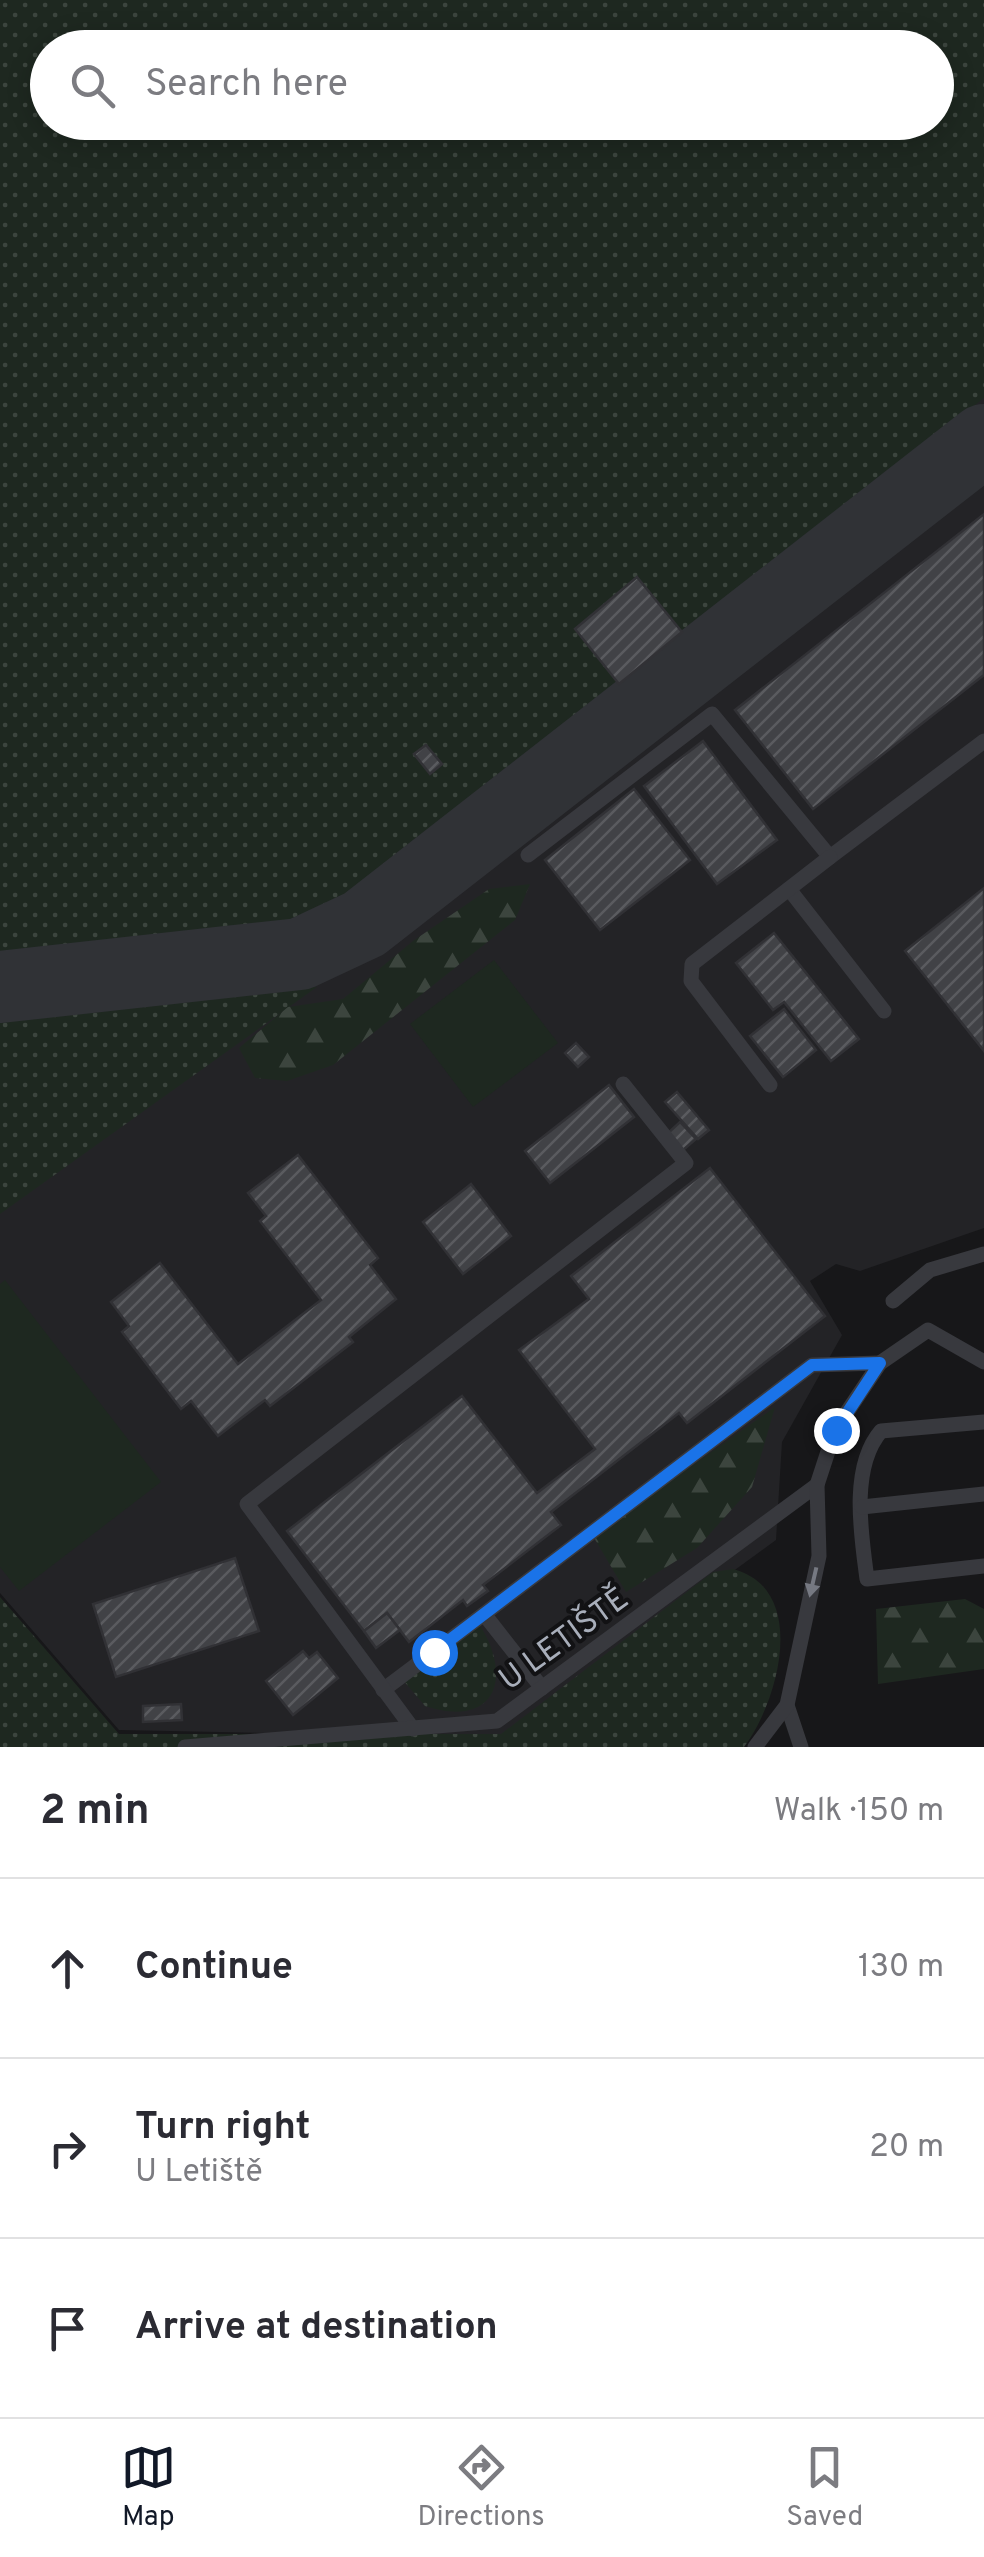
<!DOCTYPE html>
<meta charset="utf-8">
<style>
:root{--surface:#fff;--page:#f2f2f3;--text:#2b2b33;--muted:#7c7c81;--line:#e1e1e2;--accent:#111827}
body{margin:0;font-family:Overpass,sans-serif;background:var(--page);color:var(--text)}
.stop{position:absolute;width:30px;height:30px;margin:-22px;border:8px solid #1a73e8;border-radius:50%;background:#fff}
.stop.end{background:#1a73e8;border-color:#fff;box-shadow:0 2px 10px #0008}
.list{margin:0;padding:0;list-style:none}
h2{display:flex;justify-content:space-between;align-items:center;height:130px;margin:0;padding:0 40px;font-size:42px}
h2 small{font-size:32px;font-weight:400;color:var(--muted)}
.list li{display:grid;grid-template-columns:65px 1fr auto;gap:30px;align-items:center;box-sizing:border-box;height:180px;padding:0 40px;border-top:2px solid var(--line)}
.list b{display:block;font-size:38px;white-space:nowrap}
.list p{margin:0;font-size:32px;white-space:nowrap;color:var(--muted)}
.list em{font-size:32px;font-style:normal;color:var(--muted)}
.icon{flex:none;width:55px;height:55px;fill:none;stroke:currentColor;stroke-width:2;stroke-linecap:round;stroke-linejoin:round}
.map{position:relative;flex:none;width:984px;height:1747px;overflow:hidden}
.search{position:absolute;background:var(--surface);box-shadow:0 5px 25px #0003;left:30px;right:30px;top:30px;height:110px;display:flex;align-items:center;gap:25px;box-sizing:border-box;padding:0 35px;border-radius:55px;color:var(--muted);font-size:38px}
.sheet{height:670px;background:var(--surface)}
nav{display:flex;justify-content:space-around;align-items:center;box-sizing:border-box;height:140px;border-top:2px solid var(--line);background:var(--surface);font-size:28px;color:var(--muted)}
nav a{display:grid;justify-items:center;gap:5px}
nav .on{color:var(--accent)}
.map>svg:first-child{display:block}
</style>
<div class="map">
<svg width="984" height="1747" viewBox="0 0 984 1747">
<defs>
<pattern id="grass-dots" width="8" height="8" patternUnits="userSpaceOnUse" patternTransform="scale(2.5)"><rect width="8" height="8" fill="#1e2820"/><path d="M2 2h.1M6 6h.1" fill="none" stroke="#3c453e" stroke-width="1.8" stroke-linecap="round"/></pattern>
<pattern id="forest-firs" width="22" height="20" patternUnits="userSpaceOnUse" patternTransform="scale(2.5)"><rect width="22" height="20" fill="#1e2820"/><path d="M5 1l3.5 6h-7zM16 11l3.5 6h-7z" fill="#3c453e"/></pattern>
<pattern id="building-hatch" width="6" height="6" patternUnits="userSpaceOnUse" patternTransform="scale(2.5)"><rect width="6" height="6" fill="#414246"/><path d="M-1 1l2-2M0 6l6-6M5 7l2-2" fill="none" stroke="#5a5b5f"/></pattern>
</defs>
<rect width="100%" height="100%" fill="#171719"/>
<path fill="#232326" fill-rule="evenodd" d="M0 0H984V1228L860 1271 836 1264 810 1281 842 1335 782 1442 776 1540 504 1738 119 1730 0 1593ZM48 48H936V122H48Z"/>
<g fill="url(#grass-dots)" fill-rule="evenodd">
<path d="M0 0H984V398L329 910 299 922 246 930 0 956ZM48 48H936V122H48Z"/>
<polygon points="317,987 0,1214 0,1017 253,990"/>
<path d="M733 1569C809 1589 779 1701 744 1747H0V1597L119 1734H501L713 1572Z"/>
<path d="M479 1624C514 1678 495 1729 425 1706L403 1680Z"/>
</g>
<g fill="url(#forest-firs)">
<polygon points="530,884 515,920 333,1065 287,1081 255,1078 239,1048 288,1007 343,999 413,941 489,889"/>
<polygon points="775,1407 752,1487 697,1548 626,1592 593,1536"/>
<polygon points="965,1599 984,1609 984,1669 878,1684 876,1609"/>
</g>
<g fill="#1e2820">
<polygon points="494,960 558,1043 473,1107 410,1024"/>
<polygon points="5,1280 161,1482 19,1591 0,1567 0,1284"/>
</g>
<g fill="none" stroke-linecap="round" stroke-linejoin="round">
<polyline stroke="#303236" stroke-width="72" points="0,987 300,954 364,924 984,440"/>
</g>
<g fill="url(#building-hatch)" stroke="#313135" stroke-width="2.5">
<polygon points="984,514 984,675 813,809 735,710"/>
<polygon points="637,577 682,632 619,684 575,629"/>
<polygon points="703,741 777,840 717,884 644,786"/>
<polygon points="426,745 442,764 430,774 414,754"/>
<polygon points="634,789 690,860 600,930 545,860"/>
<polygon points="984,888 984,1051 905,951"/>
<polygon points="774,933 859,1039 831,1061 784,1002 773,1010 736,963"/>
<polygon points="784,1009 816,1050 783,1077 750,1036"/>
<polygon points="576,1043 589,1057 578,1067 565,1053"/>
<polygon points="609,1085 634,1117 550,1183 525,1151"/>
<polygon points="677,1092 709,1130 698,1139 665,1102"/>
<polygon points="680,1122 696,1139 682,1151 667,1134"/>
<polygon points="298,1155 378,1258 370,1265 396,1299 349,1337 353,1342 270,1406 265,1400 218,1436 191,1401 181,1409 122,1332 129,1326 111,1302 160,1263 238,1364 321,1300 260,1221 266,1216 248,1193"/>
<polygon points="710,1168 825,1316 687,1423 679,1413 551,1512 561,1525 483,1585 488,1591 467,1606 463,1600 409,1642 387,1613 364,1631 287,1531 462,1396 537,1493 595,1449 519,1350 589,1299 571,1276"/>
<polygon points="471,1184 511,1236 463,1274 423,1222"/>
<polygon points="235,1558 259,1631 116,1677 93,1604"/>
<polygon points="387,1613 400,1630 376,1648 364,1631"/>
<polygon points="303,1651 309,1658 317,1652 338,1678 293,1715 266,1681"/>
<polygon points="181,1704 182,1720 143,1722 143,1706"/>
</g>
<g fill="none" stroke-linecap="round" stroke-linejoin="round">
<g stroke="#38393e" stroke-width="15">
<polyline points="528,855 712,714 830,857 984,741"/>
<polyline points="789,889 884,1011"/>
<polyline points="770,1085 691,981 692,964 830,857"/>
<polyline points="893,1301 930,1270 984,1254"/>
<path d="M984 1422 881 1431C850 1467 861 1534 867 1579L984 1566"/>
<polyline points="862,1507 984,1494"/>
<polyline points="542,1688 484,1614 812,1365 880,1363"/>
<polyline points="383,1690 484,1614"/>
<polyline points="787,1705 801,1747"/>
<polyline points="413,1729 247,1504 686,1163 623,1084"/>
<polyline points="185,1747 497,1721 817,1485"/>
<polyline points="755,1747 787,1705 819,1556 817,1485 835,1430 880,1363 928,1330 984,1362"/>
</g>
</g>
<defs><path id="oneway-solid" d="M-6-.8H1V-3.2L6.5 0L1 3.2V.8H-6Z" transform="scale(2.5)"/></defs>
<use fill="#767982" href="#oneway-solid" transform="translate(813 1582) rotate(103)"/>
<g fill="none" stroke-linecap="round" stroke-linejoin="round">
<polyline stroke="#1a73e8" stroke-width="12" points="434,1652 812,1365 880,1363 836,1430"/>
</g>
<g text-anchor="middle" stroke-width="8" stroke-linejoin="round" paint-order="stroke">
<g font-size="32" fill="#a8aeba" stroke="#121214">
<text transform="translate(563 1638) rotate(-36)" y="11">U LETIŠTĚ</text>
</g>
</g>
</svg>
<div class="stop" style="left:434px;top:1652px"></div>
<div class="stop end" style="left:836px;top:1430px"></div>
<div class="search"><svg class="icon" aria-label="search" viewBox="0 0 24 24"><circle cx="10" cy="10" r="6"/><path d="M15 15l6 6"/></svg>Search here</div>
</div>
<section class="sheet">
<h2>2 min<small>Walk · 150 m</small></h2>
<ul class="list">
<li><svg class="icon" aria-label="ahead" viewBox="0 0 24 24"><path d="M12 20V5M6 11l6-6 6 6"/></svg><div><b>Continue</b></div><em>130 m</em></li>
<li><svg class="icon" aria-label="right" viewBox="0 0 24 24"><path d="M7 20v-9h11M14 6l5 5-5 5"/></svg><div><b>Turn right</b><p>U Letiště</p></div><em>20 m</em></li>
<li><svg class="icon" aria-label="arrive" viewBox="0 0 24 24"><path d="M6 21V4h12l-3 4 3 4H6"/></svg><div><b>Arrive at destination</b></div></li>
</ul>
</section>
<nav>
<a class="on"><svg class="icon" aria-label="map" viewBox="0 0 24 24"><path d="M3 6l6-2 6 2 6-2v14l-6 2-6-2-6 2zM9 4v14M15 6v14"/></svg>Map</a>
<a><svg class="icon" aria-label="directions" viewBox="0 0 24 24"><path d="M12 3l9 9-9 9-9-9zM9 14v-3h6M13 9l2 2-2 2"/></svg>Directions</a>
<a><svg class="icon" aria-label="saved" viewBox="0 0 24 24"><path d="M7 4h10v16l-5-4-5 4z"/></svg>Saved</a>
</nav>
